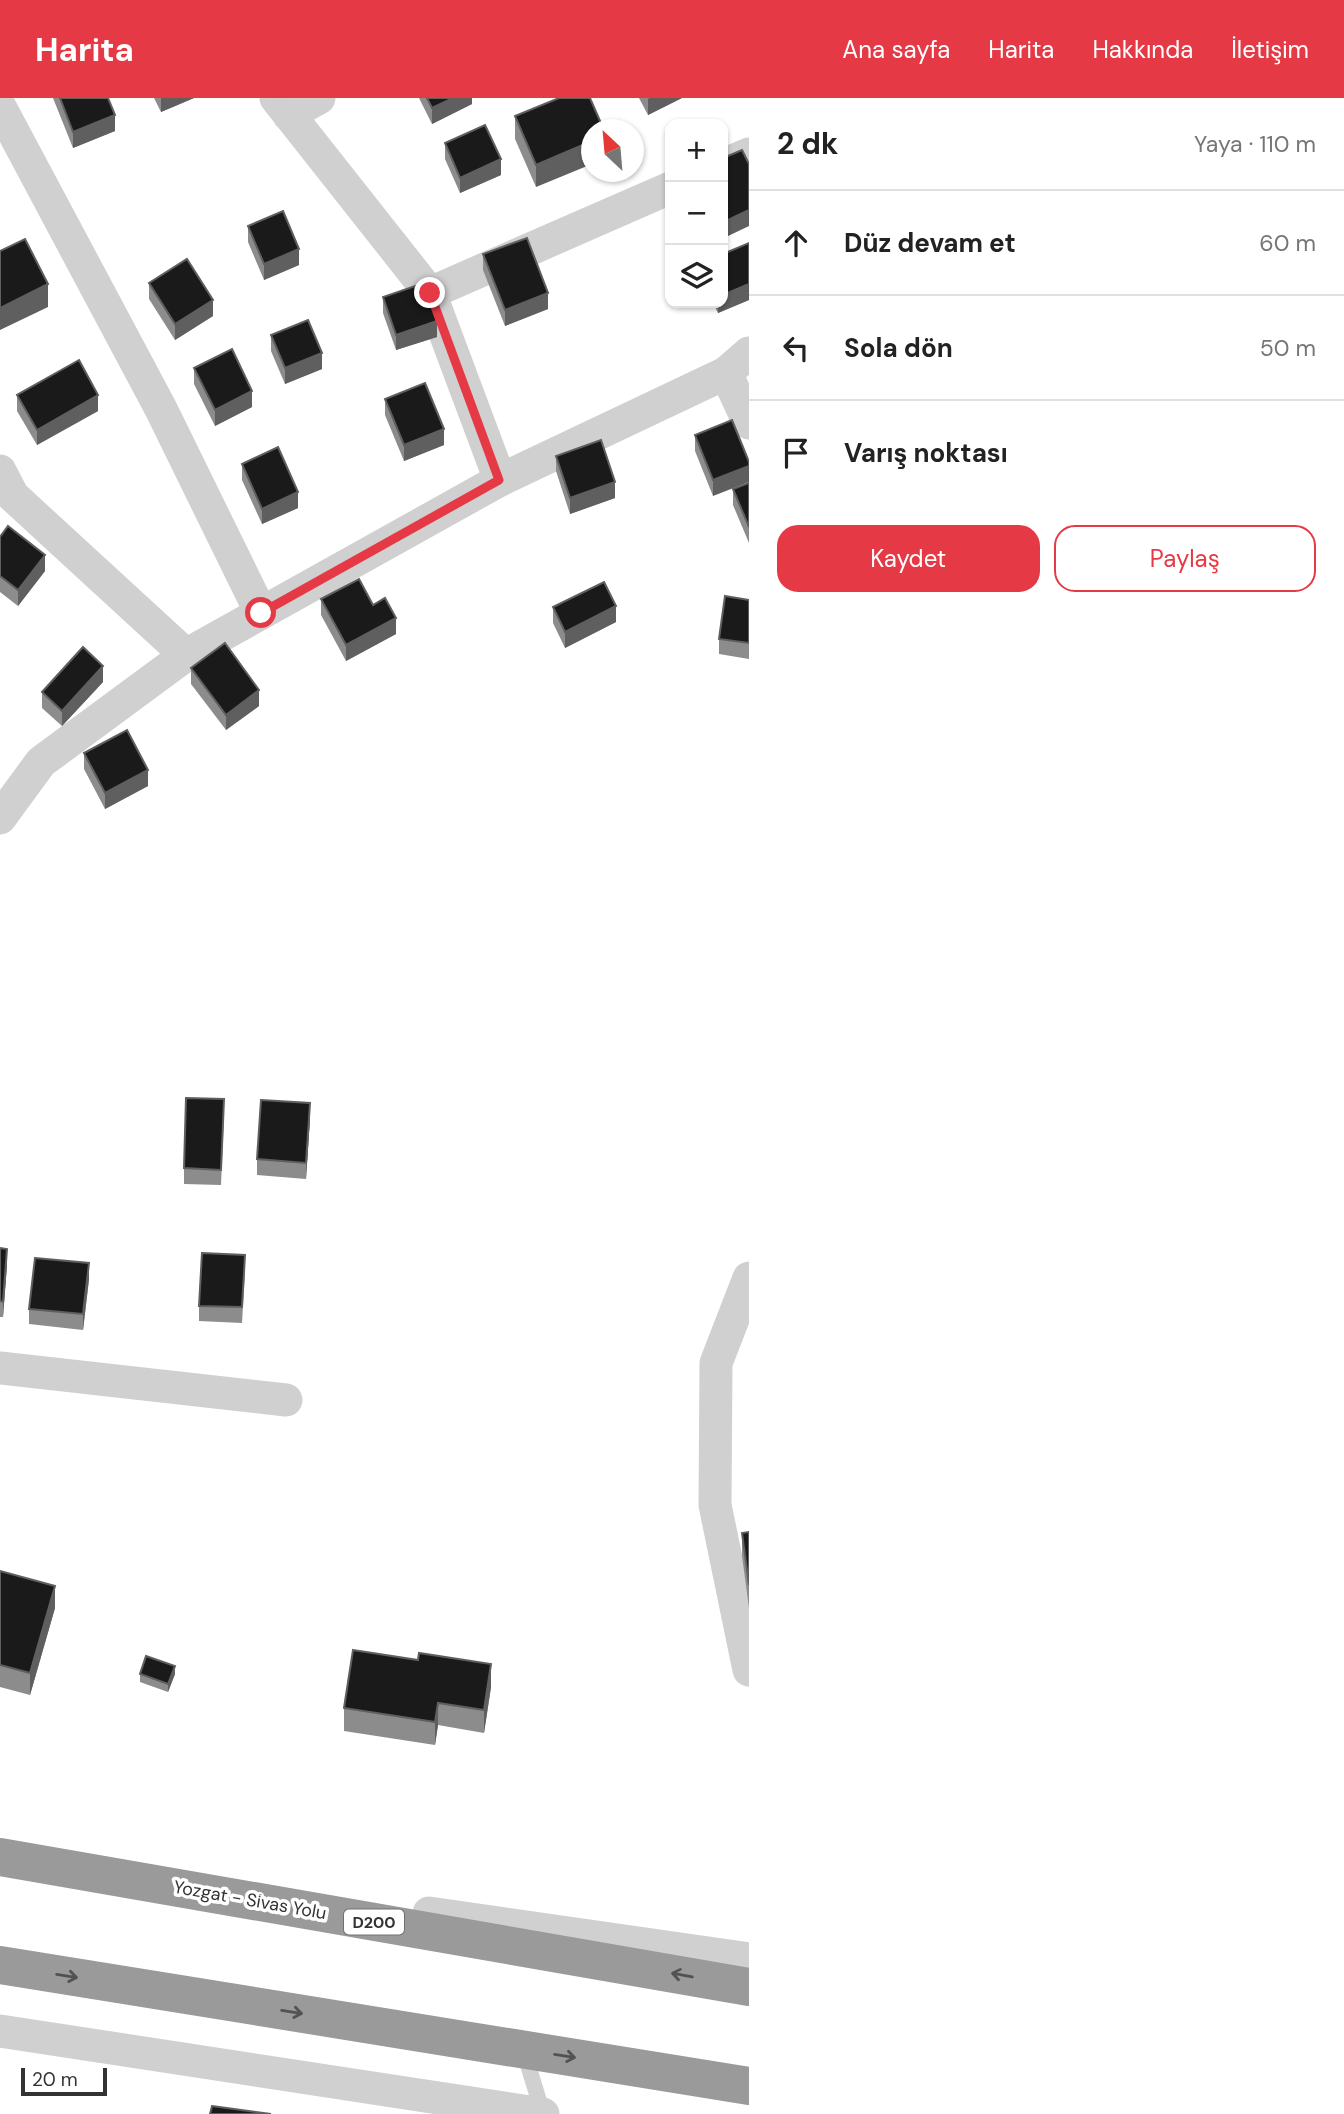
<!DOCTYPE html>
<html lang="tr">
<meta charset="utf-8">
<style>
:root{--surface:#fff;--page:#f2f2f2;--text:#222;--muted:#767676;--line:#e0e0e0;--accent:#e63946}
body{margin:0;font-family:"DM Sans",sans-serif;background:var(--page);color:var(--text)}
.controls{position:absolute;right:21px;top:21px;display:grid;overflow:hidden;border-radius:14px;box-shadow:0 2px 5px #0004}
.controls button{width:63px;height:63px;display:grid;place-items:center;padding:0;border:0;border-bottom:2px solid var(--line);background:var(--surface);color:var(--text);font:35px sans-serif}
.compass{position:absolute;left:581px;top:21px;width:63px;height:63px;border-radius:50%;background:var(--surface);box-shadow:0 2px 5px #0004;rotate:334deg}
.scale{position:absolute;left:21px;bottom:18px;width:86px;box-sizing:border-box;padding-left:7px;border:4px solid #333;border-top:0;font-size:19px;line-height:24px;white-space:nowrap;color:#333;-webkit-text-stroke:5px #fff;paint-order:stroke}
.stop{position:absolute;width:21px;height:21px;margin:-16px;border:5px solid #e63946;border-radius:50%;background:#fff}
.stop.end{background:#e63946;border-color:#fff;box-shadow:0 2px 7px #0008}
.list{margin:0;padding:0;list-style:none}
h2{display:flex;justify-content:space-between;align-items:center;height:91px;margin:0;padding:0 28px;font-size:30px}
h2 small{font-size:23px;font-weight:400;color:var(--muted)}
.list li{display:grid;grid-template-columns:46px 1fr auto;gap:21px;align-items:center;box-sizing:border-box;height:105px;padding:0 28px;border-top:2px solid var(--line)}
.list b{display:block;font-size:26px;white-space:nowrap}
.list em{font-size:23px;font-style:normal;color:var(--muted)}
.actions{display:flex;gap:14px;padding:21px 28px}
.actions a{flex:1;padding:16px 0;border:2px solid var(--accent);border-radius:21px;text-align:center;font-size:24px;color:var(--accent)}
.actions .main{background:var(--accent);color:#fff}
.icon{flex:none;width:38px;height:38px;fill:none;stroke:currentColor;stroke-width:2;stroke-linecap:round;stroke-linejoin:round}
.map{position:relative;flex:none;width:749px;height:2016px;overflow:hidden}
header{display:flex;align-items:center;gap:42px;box-sizing:border-box;height:98px;padding:0 35px;background:var(--accent);color:#fff}
header strong{font-size:33px}
nav{display:flex;gap:38px;margin-inline-start:auto;font-size:24px}
main{display:flex}
aside{flex:1;background:var(--surface)}
.map>svg:first-child{display:block}
</style>
<header>
<strong>Harita</strong>
<nav><a>Ana sayfa</a><a>Harita</a><a>Hakkında</a><a>İletişim</a></nav>
</header>
<main>
<div class="map">
<svg width="749" height="2016" viewBox="0 0 749 2016">
<rect width="100%" height="100%" fill="#fff"/>
<g fill="none" stroke-linecap="round" stroke-linejoin="round">
<polyline stroke="#d0d0d0" stroke-width="16" points="524,1954 543,2016"/>
<g stroke="#d0d0d0" stroke-width="33">
<polyline points="276,0 430,195 500,382"/>
<polyline points="0,9 161,311 261,515"/>
<polyline points="289,17 319,0"/>
<polyline points="723,67 749,56"/>
<polyline points="430,195 670,90"/>
<polyline points="726,275 749,325"/>
<polyline points="0,373 13,398 186,557"/>
<polyline points="0,720 41,664 186,557 500,382 726,275 749,255"/>
<polyline points="749,1180 716,1265 715,1407 749,1572"/>
<polyline points="0,1270 286,1302"/>
<polyline points="429,1815 749,1861"/>
<polyline points="0,1933 543,2016"/>
</g>
<g stroke="#9a9a9a" stroke-width="38">
<polyline points="0,1759 749,1889"/>
<polyline points="0,1867 749,1988"/>
</g>
</g>
<g fill="#8c8c8c">
<polygon points="53,0 108,0 115,33 73,50"/>
<polygon points="154,0 194,0 161,14"/>
<polygon points="419,0 472,0 472,6 432,26"/>
<polygon points="559,0 536,89 515,41 515,18"/>
<polygon points="639,0 682,0 648,17"/>
<polygon points="445,45 501,77 460,95 445,61"/>
<polygon points="742,52 726,139 723,132 723,60"/>
<polygon points="248,128 299,167 264,182 248,144"/>
<polygon points="749,145 749,202 718,215 713,205 723,205"/>
<polygon points="483,156 548,211 505,228 483,172"/>
<polygon points="149,185 213,218 175,242 149,201"/>
<polygon points="383,199 437,239 396,252 383,215"/>
<polygon points="271,237 322,271 285,286 271,253"/>
<polygon points="194,270 252,309 215,328 194,286"/>
<polygon points="17,297 98,313 37,347 17,313"/>
<polygon points="385,301 444,347 404,363 385,317"/>
<polygon points="732,322 713,398 695,353 695,337"/>
<polygon points="556,358 615,400 570,416 556,373"/>
<polygon points="242,366 298,410 262,426 242,382"/>
<polygon points="749,385 749,445 733,407 733,391"/>
<polygon points="0,439 45,473 18,508 0,494"/>
<polygon points="321,501 373,507 396,536 346,563 321,517"/>
<polygon points="749,502 749,561 719,556 719,541"/>
<polygon points="553,509 616,524 565,550 553,525"/>
<polygon points="191,570 259,608 226,632 191,586"/>
<polygon points="103,584 62,628 42,610 42,594"/>
<polygon points="84,655 148,688 105,711 84,671"/>
<polygon points="224,1017 221,1087 184,1086 184,1070"/>
<polygon points="310,1021 306,1081 257,1077 257,1061"/>
<polygon points="0,1150 7,1167 3,1219 0,1219"/>
<polygon points="245,1173 242,1225 199,1223 199,1208"/>
<polygon points="89,1181 83,1232 29,1226 29,1211"/>
<polygon points="749,1434 749,1510 742,1458 742,1435"/>
<polygon points="0,1473 55,1510 30,1597 0,1589"/>
<polygon points="140,1576 175,1576 168,1594 140,1584"/>
<polygon points="491,1589 484,1635 438,1627 435,1647 344,1633 344,1610"/>
</g>
<g fill="#5f5f5f">
<polygon points="161,0 194,0 161,14"/>
<polygon points="453,0 472,0 472,6 432,26 432,10"/>
<polygon points="650,0 682,0 648,17 648,1"/>
<polygon points="115,17 115,33 73,50 73,34"/>
<polygon points="592,43 592,66 536,89 536,67"/>
<polygon points="501,61 501,77 460,95 460,80"/>
<polygon points="749,112 749,128 726,139 726,123"/>
<polygon points="299,151 299,167 264,182 264,166"/>
<polygon points="48,186 48,209 0,232 0,210"/>
<polygon points="749,186 749,202 718,215 718,205 723,205 723,197"/>
<polygon points="548,195 548,211 505,228 505,212"/>
<polygon points="213,202 213,218 175,242 175,226"/>
<polygon points="437,223 437,239 396,252 396,237"/>
<polygon points="322,255 322,271 285,286 285,270"/>
<polygon points="252,293 252,309 215,328 215,312"/>
<polygon points="98,297 98,313 37,347 37,332"/>
<polygon points="444,331 444,347 404,363 404,347"/>
<polygon points="749,368 749,384 713,398 713,382"/>
<polygon points="615,384 615,400 570,416 570,400"/>
<polygon points="298,394 298,410 262,426 262,411"/>
<polygon points="45,457 45,473 18,508 18,492"/>
<polygon points="616,508 616,524 565,550 565,534"/>
<polygon points="396,520 396,536 346,563 346,547"/>
<polygon points="103,568 103,584 62,628 62,613"/>
<polygon points="259,592 259,608 226,632 226,617"/>
<polygon points="148,672 148,688 105,711 105,695"/>
<polygon points="310,1005 310,1021 306,1081 306,1065"/>
<polygon points="7,1151 7,1167 3,1219 3,1204"/>
<polygon points="89,1165 89,1181 83,1232 83,1216"/>
<polygon points="55,1488 55,1510 30,1597 30,1575"/>
<polygon points="491,1566 491,1589 484,1635 484,1612"/>
<polygon points="175,1568 175,1576 168,1594 168,1586"/>
<polygon points="438,1605 438,1627 435,1647 435,1624"/>
</g>
<g fill="#1a1a1a" stroke="#5f5f5f" stroke-width="2">
<polygon points="60,0 108,0 115,17 73,34"/>
<polygon points="427,0 453,0 432,10"/>
<polygon points="559,0 590,0 604,32 592,32 592,43 536,67 515,18"/>
<polygon points="485,27 501,61 460,80 445,45"/>
<polygon points="742,52 749,66 749,112 726,123 723,116 723,60"/>
<polygon points="283,113 299,151 264,166 248,128"/>
<polygon points="527,140 548,195 505,212 483,156"/>
<polygon points="25,141 48,186 0,210 0,153"/>
<polygon points="749,145 749,186 723,197 723,156"/>
<polygon points="187,161 213,202 175,226 149,185"/>
<polygon points="424,185 437,223 396,237 383,199"/>
<polygon points="308,222 322,255 285,270 271,237"/>
<polygon points="232,251 252,293 215,312 194,270"/>
<polygon points="79,262 98,297 37,332 17,297"/>
<polygon points="425,285 444,331 404,347 385,301"/>
<polygon points="732,322 749,364 749,368 713,382 695,337"/>
<polygon points="601,342 615,384 570,400 556,358"/>
<polygon points="278,349 298,394 262,411 242,366"/>
<polygon points="749,385 749,429 733,391"/>
<polygon points="8,428 45,457 18,492 0,478 0,439"/>
<polygon points="359,481 373,507 385,500 396,520 346,547 321,501"/>
<polygon points="604,484 616,508 565,534 553,509"/>
<polygon points="725,498 749,502 749,545 719,541"/>
<polygon points="225,545 259,592 226,617 191,570"/>
<polygon points="83,549 103,568 62,613 42,594"/>
<polygon points="127,632 148,672 105,695 84,655"/>
<polygon points="186,1000 224,1001 221,1072 184,1070"/>
<polygon points="261,1002 310,1005 306,1065 257,1061"/>
<polygon points="0,1150 7,1151 3,1204 0,1203"/>
<polygon points="202,1155 245,1157 242,1209 199,1208"/>
<polygon points="35,1160 89,1165 83,1216 29,1211"/>
<polygon points="749,1434 749,1487 742,1435"/>
<polygon points="0,1473 55,1488 30,1575 0,1567"/>
<polygon points="353,1552 418,1562 419,1555 491,1566 484,1612 438,1605 435,1624 344,1610"/>
<polygon points="146,1558 175,1568 168,1586 140,1576"/>
<polygon points="212,2008 271,2016 210,2016"/>
</g>
<defs><path id="oneway-shaft" d="M-6 0H5M1.5-3L5.5 0L1.5 3" fill="none" stroke-width="1.6" stroke-linecap="round" stroke-linejoin="round" transform="scale(1.75)"/></defs>
<g stroke="#525252">
<use href="#oneway-shaft" transform="translate(682 1877) rotate(-170)"/>
<use href="#oneway-shaft" transform="translate(67 1878) rotate(9)"/>
<use href="#oneway-shaft" transform="translate(292 1914) rotate(9)"/>
<use href="#oneway-shaft" transform="translate(565 1958) rotate(9)"/>
</g>
<g fill="none" stroke-linecap="round" stroke-linejoin="round">
<polyline stroke="#e63946" stroke-width="9" points="261,515 499,382 430,195"/>
</g>
<g text-anchor="middle" stroke-width="7" stroke-linejoin="round" paint-order="stroke">
<rect fill="#fff" stroke="#707070" stroke-width="2" x="344" y="1811.5" width="60" height="25" rx="5"/>
<g font-size="16" font-weight="bold" fill="#333">
<text x="374" y="1830">D200</text>
</g>
<g font-size="18" fill="#333" stroke="#fff">
<text transform="translate(250 1802) rotate(10)" y="6">Yozgat - Sivas Yolu</text>
</g>
</g>
</svg>
<div class="controls">
<button>+</button>
<button>−</button>
<button><svg class="icon" aria-label="layers" viewBox="0 0 24 24"><path d="M12 4l9 5-9 5-9-5zM3 14l9 5 9-5"/></svg></button>
</div>
<svg class="compass" viewBox="-18 -18 36 36"><path d="M0-13l5 13h-10z" fill="#e53935"/><path d="M0 13l5-13h-10z" fill="#767676"/></svg>
<div class="scale">20 m</div>
<div class="stop" style="left:261px;top:515px"></div>
<div class="stop end" style="left:430px;top:195px"></div>
</div>
<aside>
<h2>2 dk<small>Yaya · 110 m</small></h2>
<ul class="list">
<li><svg class="icon" aria-label="ahead" viewBox="0 0 24 24"><path d="M12 20V5M6 11l6-6 6 6"/></svg><div><b>Düz devam et</b></div><em>60 m</em></li>
<li><svg class="icon" aria-label="left" viewBox="0 0 24 24"><path d="M17 20v-9H6M10 6l-5 5 5 5"/></svg><div><b>Sola dön</b></div><em>50 m</em></li>
<li><svg class="icon" aria-label="arrive" viewBox="0 0 24 24"><path d="M6 21V4h12l-3 4 3 4H6"/></svg><div><b>Varış noktası</b></div></li>
</ul>
<div class="actions"><a class="main">Kaydet</a><a>Paylaş</a></div>
</aside>
</main>
